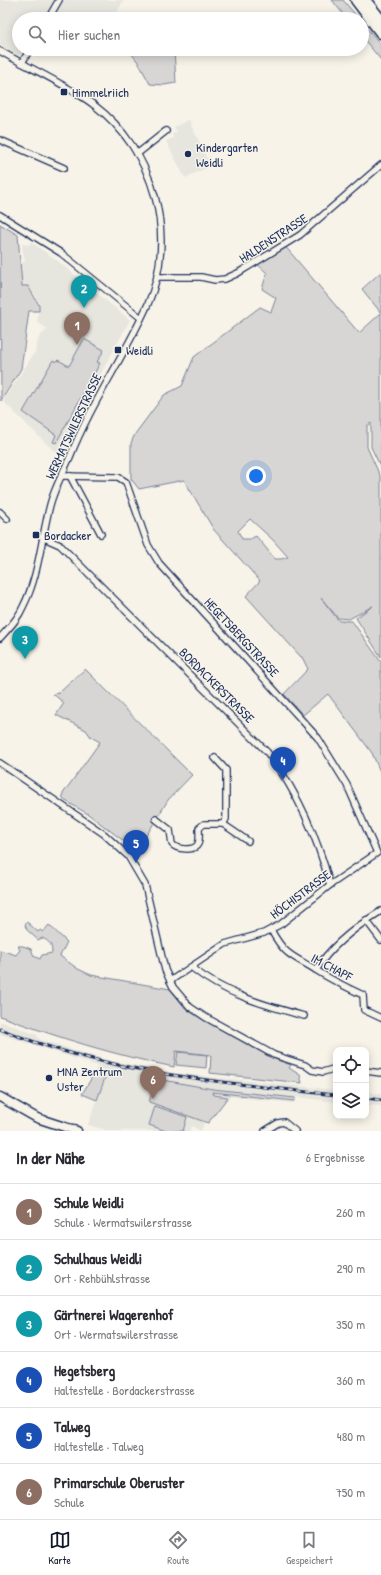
<!DOCTYPE html>
<html lang="de">
<meta charset="utf-8">
<style>
:root{--surface:#fff;--page:#f7f7f7;--text:#2b2b33;--muted:#7c7c81;--line:#e1e1e2;--accent:#111827}
body{margin:0;font-family:"Patrick Hand",sans-serif;background:var(--page);color:var(--text)}
.controls{position:absolute;right:12px;bottom:12px;display:grid;overflow:hidden;border-radius:8px;box-shadow:0 2px 10px #0003}
.controls button{width:36px;height:36px;display:grid;place-items:center;padding:0;border:0;border-bottom:1px solid var(--line);background:var(--surface);color:var(--text);font:20px sans-serif}
.you{position:absolute;left:256px;top:476px;width:14px;height:14px;margin:-10px;border:3px solid #fff;border-radius:50%;background:#1a73e8;box-shadow:0 0 0 6px #1a73e833}
.badge{display:grid;place-items:center;width:26px;height:26px;border-radius:50%;background:var(--accent);color:#fff;font-size:13px;font-weight:700}
.pin{position:absolute;translate:-50% -33px;filter:drop-shadow(0 1px 2px #0008)}
.pin::after{content:'';position:absolute;top:21px;width:14px;height:12px;background:inherit;clip-path:polygon(0 0,100% 0,50% 100%)}
.list{margin:0;padding:0;list-style:none}
h2{display:flex;justify-content:space-between;align-items:center;height:52px;margin:0;padding:0 16px;font-size:17px}
h2 small{font-size:13px;font-weight:400;color:var(--muted)}
.list li{display:grid;grid-template-columns:26px 1fr auto;gap:12px;align-items:center;box-sizing:border-box;height:56px;padding:0 16px;border-top:1px solid var(--line)}
.list b{display:block;font-size:15px;white-space:nowrap}
.list p{margin:0;font-size:13px;white-space:nowrap;color:var(--muted)}
.list em{font-size:13px;font-style:normal;color:var(--muted)}
.icon{flex:none;width:22px;height:22px;fill:none;stroke:currentColor;stroke-width:2;stroke-linecap:round;stroke-linejoin:round}
.map{position:relative;flex:none;width:381px;height:1131px;overflow:hidden}
.search{position:absolute;background:var(--surface);box-shadow:0 2px 10px #0003;left:12px;right:12px;top:12px;height:44px;display:flex;align-items:center;gap:10px;box-sizing:border-box;padding:0 14px;border-radius:22px;color:var(--muted);font-size:15px}
.sheet{height:388px;background:var(--surface)}
nav{display:flex;justify-content:space-around;align-items:center;box-sizing:border-box;height:56px;border-top:1px solid var(--line);background:var(--surface);font-size:11px;color:var(--muted)}
nav a{display:grid;justify-items:center;gap:2px}
nav .on{color:var(--accent)}
.map>svg:first-child{display:block}
</style>
<div class="map">
<svg width="381" height="1131" viewBox="0 0 381 1131">
<rect width="100%" height="100%" fill="#f7f3e8"/>
<filter id="ink" filterUnits="userSpaceOnUse"><feTurbulence type="fractalNoise" baseFrequency=".025" numOctaves="2"/><feDisplacementMap in="SourceGraphic" scale="8" xChannelSelector="R" yChannelSelector="G"/><feConvolveMatrix kernelMatrix="1 2 1 2 8 2 1 2 1" color-interpolation-filters="sRGB"/></filter>
<g filter="url(#ink)">
<g fill="#e6e5de">
<polygon points="0,0 124,0 113,19 19,19 19,49 26,49 21,55 17,55 0,46"/>
<polygon points="189,120 210,166 185,178 166,141 174,138 172,134 177,132 174,127"/>
<polygon points="31,242 55,259 130,320 57,454 3,401 35,352 39,337 48,329 37,322 40,303 28,286 22,286 21,263 25,262 22,246 23,244 29,245"/>
<polygon points="0,1021 37,1035 39,1039 103,1059 174,1073 336,1090 336,1102 298,1097 293,1103 214,1095 201,1131 192,1126 189,1131 110,1131 88,1125 97,1100 82,1094 98,1066 0,1034"/>
<polygon points="366,1092 381,1094 381,1106 366,1105"/>
</g>
<g fill="#d7d6d4" stroke="#798299" fill-rule="evenodd">
<polygon points="332,0 343,0 359,19 347,19"/>
<polygon points="362,22 381,45 381,60 362,37"/>
<polygon points="128,49 174,49 176,83 164,85 150,84 138,62"/>
<polygon points="0,224 18,235 22,286 28,286 39,305 39,311 29,311 21,369 1,401"/>
<path d="M284 245 359 333 381 313 362 289 381 272V468L371 447V423L367 426V447L381 478V657L356 618 373 606 349 619 338 618 321 598 339 621H352L381 662V774L372 753 328 694 303 715 284 694 308 669 302 657H301L246 596 260 581 214 530 184 480 139 489 131 479V443L135 434 164 395 182 386 194 357 260 307 271 312 276 298 262 289 267 273 256 263ZM250 519 273 540 288 557 281 559H275L256 536 250 539H242L238 531Z"/>
<polygon points="84,339 104,350 97,362 100,363 56,443 53,442 56,435 23,412 53,360 56,362 58,360 69,366"/>
<polygon points="85,669 192,775 168,800 137,851 88,814 64,800 62,795 100,742 91,737 86,730 56,715 64,703 53,694 59,693"/>
<path d="M27 922 38 932 40 930 43 932 49 925 67 942 60 956 78 969 91 975 170 989 185 1008 204 1020 277 1060 291 1065 289 1068 300 1075 302 1083 210 1073 211 1055 176 1051 174 1067C114 1055 56 1037 0 1016V950L16 955 20 950 18 946H23L31 949 34 956 40 959 42 955 52 953C52 944 49 941 42 938L38 940 27 930 25 925Z"/>
<polygon points="178,1052 207,1055 206,1068 176,1065"/>
<polygon points="94,1074 105,1078 97,1100 82,1094"/>
<polygon points="157,1079 213,1089 295,1098 294,1101 212,1092 214,1095 228,1097 208,1123 149,1102"/>
<polygon points="155,1106 187,1117 183,1131 166,1131 149,1125"/>
</g>
<g fill="none" stroke-linecap="round" stroke-linejoin="round">
<g stroke="#1b2f5e" stroke-width="8">
<g id="minor">
<polyline points="48,19 59,0"/>
<path d="M0 51C31 69 66 84 94 105 154 150 178 235 148 304 125 356 91 403 70 457 63 473 54 489 50 505 41 539 39 576 23 607 18 619 9 628 0 638"/>
<polyline points="22,63 30,49"/>
<polyline points="0,140 64,168"/>
<polyline points="137,154 166,131"/>
<polyline points="0,215 61,253 141,318"/>
<polyline points="157,277 201,277 215,280 225,279 238,273 300,235 381,165"/>
<polyline points="62,476 118,477 126,482 148,545 159,563 318,738 347,785 377,853 330,885 281,924 264,933 225,944 170,981"/>
<polyline points="70,476 101,534"/>
<polyline points="0,512 7,519"/>
<path d="M42 537 60 545 267 752C298 792 317 836 330 885"/>
<polyline points="215,758 226,770 226,819 223,824"/>
<polyline points="0,763 104,834 128,856 145,885 165,970 173,987 190,1007 205,1017 274,1055 305,1065 312,1070 323,1072 336,1068"/>
<path d="M156 819 170 830 172 844C176 849 194 852 198 844 200 840 199 833 199 828L204 824H223L248 841"/>
<polyline points="366,920 381,940"/>
<path d="M271 930C286 957 292 955 316 970 331 980 346 987 363 995L364 1010 381 1018"/>
<path d="M191 967C224 994 264 1005 304 1016"/>
<path d="M316 970C331 945 357 926 381 911"/>
<polyline points="366,1071 381,1073"/>
<polyline points="265,1131 278,1123 284,1122 295,1131"/>
</g>
</g>
<g stroke="#1b2f5e" stroke-width="11">
<polyline id="secondary" points="0,1097 37,1118 77,1131"/>
</g>
<g stroke="#1b2f5e" stroke-width="13">
<g id="motorway">
<polyline points="356,0 381,33"/>
<polyline points="365,0 381,20"/>
</g>
</g>
<use href="#minor" stroke="#f7f3e8" stroke-width="5.5"/>
<use href="#secondary" stroke="#f7f3e8" stroke-width="8"/>
<use href="#motorway" stroke="#f7f3e8" stroke-width="10"/>
<g stroke="#1b2f5e" stroke-width="3">
<g id="rail">
<path d="M0 1029C110 1074 219 1082 336 1095"/>
<polyline points="366,1098 381,1100"/>
</g>
</g>
<use href="#rail" stroke="#f7f3e8" stroke-width="1.5" stroke-dasharray="4.5" stroke-linecap="butt"/>
</g>
</g>
<g fill="#1b2f5e" stroke="#f7f3e8" stroke-width="1.5">
<rect x="60" y="88" width="8" height="8" rx="2"/>
<circle cx="188" cy="154" r="4"/>
<rect x="114" y="346" width="8" height="8" rx="2"/>
<rect x="32" y="531" width="8" height="8" rx="2"/>
<circle cx="49" cy="1078" r="4"/>
</g>
<g text-anchor="middle" stroke-width="3" stroke-linejoin="round" paint-order="stroke">
<g font-size="13" fill="#1b2f5e" stroke="#f7f3e8" text-anchor="start">
<text x="72" y="97">Himmelriich</text>
<text x="196" y="152">Kindergarten<tspan x="196" dy="15">Weidli</tspan></text>
<text x="126" y="355">Weidli</text>
<text x="44" y="540">Bordacker</text>
<text x="57" y="1076">MNA Zentrum<tspan x="57" dy="15">Uster</tspan></text>
</g>
<g font-size="13" fill="#1b2f5e" stroke="#f7f3e8">
<text transform="translate(273 238) rotate(-33)" y="5">HALDENSTRASSE</text>
<text transform="translate(73 426) rotate(-65)" y="5">WERMATSWILERSTRASSE</text>
<text transform="translate(242 637) rotate(47)" y="5">HEGETSBERGSTRASSE</text>
<text transform="translate(217 685) rotate(45)" y="5">BORDACKERSTRASSE</text>
<text transform="translate(300 894) rotate(-37)" y="5">HÖCHISTRASSE</text>
<text transform="translate(332 967) rotate(28)" y="5">IM CHAPF</text>
</g>
</g>
</svg>
<div class="controls">
<button><svg class="icon" aria-label="locate" viewBox="0 0 24 24"><circle cx="12" cy="12" r="6"/><path d="M12 2v4M12 18v4M2 12h4M18 12h4"/></svg></button>
<button><svg class="icon" aria-label="layers" viewBox="0 0 24 24"><path d="M12 4l9 5-9 5-9-5zM3 14l9 5 9-5"/></svg></button>
</div>
<div class="you"></div>
<div class="pin badge" style="left:77px;top:345px;background:#8d6e63">1</div>
<div class="pin badge" style="left:84px;top:308px;background:#0f9aa8">2</div>
<div class="pin badge" style="left:25px;top:659px;background:#0f9aa8">3</div>
<div class="pin badge" style="left:283px;top:780px;background:#1a4fb4">4</div>
<div class="pin badge" style="left:136px;top:863px;background:#1a4fb4">5</div>
<div class="pin badge" style="left:153px;top:1099px;background:#8d6e63">6</div>
<div class="search"><svg class="icon" aria-label="search" viewBox="0 0 24 24"><circle cx="10" cy="10" r="6"/><path d="M15 15l6 6"/></svg>Hier suchen</div>
</div>
<section class="sheet">
<h2>In der Nähe<small>6 Ergebnisse</small></h2>
<ul class="list">
<li><span class="badge" style="background:#8d6e63">1</span><div><b>Schule Weidli</b><p>Schule · Wermatswilerstrasse</p></div><em>260 m</em></li>
<li><span class="badge" style="background:#0f9aa8">2</span><div><b>Schulhaus Weidli</b><p>Ort · Rehbühlstrasse</p></div><em>290 m</em></li>
<li><span class="badge" style="background:#0f9aa8">3</span><div><b>Gärtnerei Wagerenhof</b><p>Ort · Wermatswilerstrasse</p></div><em>350 m</em></li>
<li><span class="badge" style="background:#1a4fb4">4</span><div><b>Hegetsberg</b><p>Haltestelle · Bordackerstrasse</p></div><em>360 m</em></li>
<li><span class="badge" style="background:#1a4fb4">5</span><div><b>Talweg</b><p>Haltestelle · Talweg</p></div><em>480 m</em></li>
<li><span class="badge" style="background:#8d6e63">6</span><div><b>Primarschule Oberuster</b><p>Schule</p></div><em>750 m</em></li>
</ul>
</section>
<nav>
<a class="on"><svg class="icon" aria-label="map" viewBox="0 0 24 24"><path d="M3 6l6-2 6 2 6-2v14l-6 2-6-2-6 2zM9 4v14M15 6v14"/></svg>Karte</a>
<a><svg class="icon" aria-label="directions" viewBox="0 0 24 24"><path d="M12 3l9 9-9 9-9-9zM9 14v-3h6M13 9l2 2-2 2"/></svg>Route</a>
<a><svg class="icon" aria-label="saved" viewBox="0 0 24 24"><path d="M7 4h10v16l-5-4-5 4z"/></svg>Gespeichert</a>
</nav>
